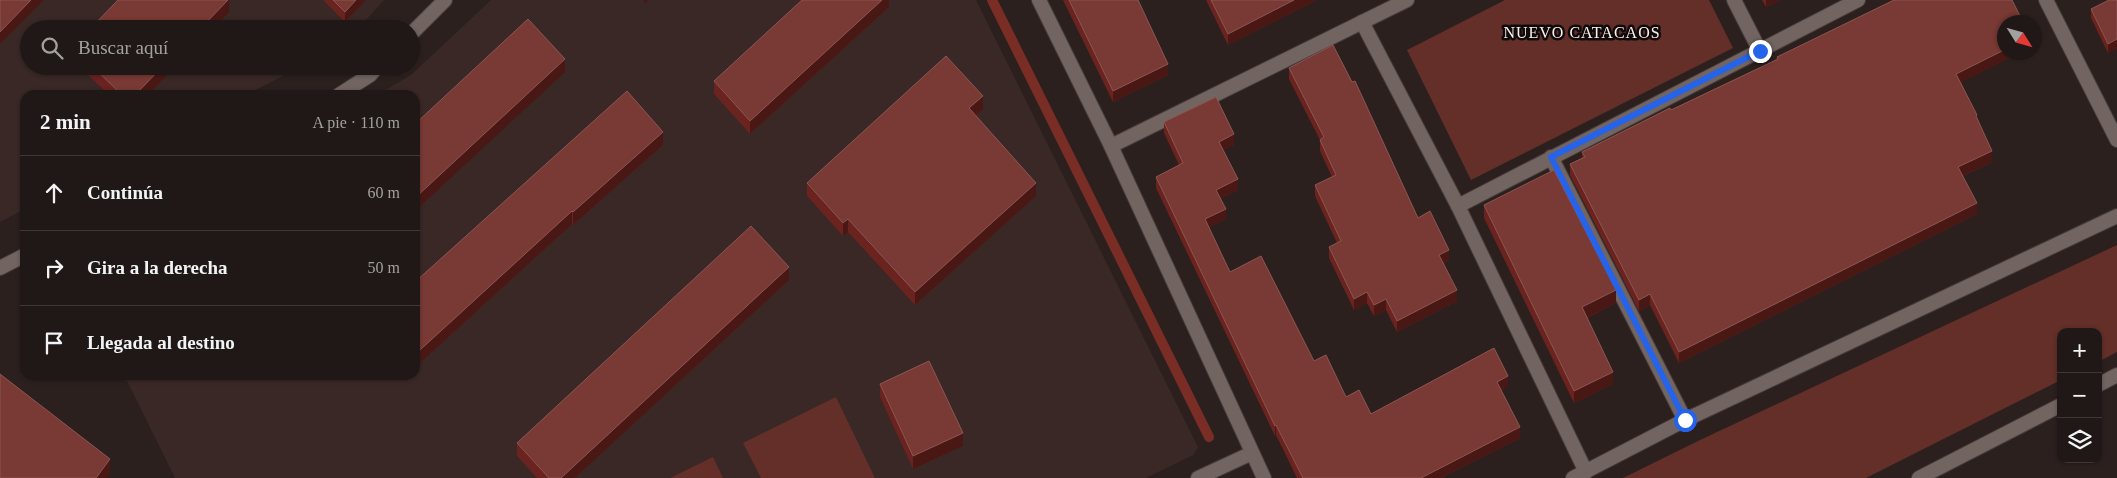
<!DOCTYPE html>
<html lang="es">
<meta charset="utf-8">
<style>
:root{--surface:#201816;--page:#2d2523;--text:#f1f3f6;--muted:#a2a0a1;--line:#3d3735}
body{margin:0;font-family:Georgia,serif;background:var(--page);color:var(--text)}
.controls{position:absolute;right:15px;bottom:15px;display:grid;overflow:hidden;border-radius:10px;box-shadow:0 1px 4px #0004}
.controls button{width:45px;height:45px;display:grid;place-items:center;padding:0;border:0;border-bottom:1px solid var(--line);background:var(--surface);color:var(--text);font:25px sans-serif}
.compass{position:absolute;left:1997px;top:15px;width:45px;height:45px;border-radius:50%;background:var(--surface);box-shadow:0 1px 4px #0004;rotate:127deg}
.stop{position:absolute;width:15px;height:15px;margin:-11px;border:4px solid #2563eb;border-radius:50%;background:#fff}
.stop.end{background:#2563eb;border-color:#fff;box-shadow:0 1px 5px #0008}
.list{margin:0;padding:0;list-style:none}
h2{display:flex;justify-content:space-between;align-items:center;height:65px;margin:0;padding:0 20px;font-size:21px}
h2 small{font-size:16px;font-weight:400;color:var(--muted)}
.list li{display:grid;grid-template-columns:32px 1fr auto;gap:15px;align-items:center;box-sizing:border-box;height:75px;padding:0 20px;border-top:1px solid var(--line)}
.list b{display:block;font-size:19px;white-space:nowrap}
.list em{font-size:16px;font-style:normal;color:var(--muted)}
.icon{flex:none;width:28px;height:28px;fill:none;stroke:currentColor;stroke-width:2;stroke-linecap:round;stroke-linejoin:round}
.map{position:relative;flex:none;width:2117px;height:478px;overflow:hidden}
.search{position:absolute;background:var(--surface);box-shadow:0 1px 4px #0004;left:20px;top:20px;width:400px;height:55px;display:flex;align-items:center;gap:12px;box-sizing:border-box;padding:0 18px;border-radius:28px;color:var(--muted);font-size:19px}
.panel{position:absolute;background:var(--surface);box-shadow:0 1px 4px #0004;left:20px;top:90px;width:400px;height:290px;border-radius:15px}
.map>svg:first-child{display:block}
</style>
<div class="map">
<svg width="2117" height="478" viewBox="0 0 2117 478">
<rect width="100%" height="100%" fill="#2b201e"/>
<g fill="#392825">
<polygon points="0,0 384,0 358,29 29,29 29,66 302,66 246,95 25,95 25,209 0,222"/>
<polygon points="491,0 976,0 1198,447 1193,455 1146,478 175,478 124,375 415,375 415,95 377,95 411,75"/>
</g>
<g fill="#632f28">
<polygon points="1505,0 1709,0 1733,48 1471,180 1407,50"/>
<polygon points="2117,245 2117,352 2098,362 2098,332 2061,332 2061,380 1866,478 1623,478 1700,440"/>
<polygon points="836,397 875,478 761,478 743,443"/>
<polygon points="713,457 723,478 670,478"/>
</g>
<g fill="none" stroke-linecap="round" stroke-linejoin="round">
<polyline stroke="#7a2d25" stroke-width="10" points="992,0 1209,437"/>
<g stroke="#463c3b" stroke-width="16">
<g id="minor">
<polyline points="1734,0 1760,51"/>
<polyline points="2046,0 2117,140"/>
<polyline points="1362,22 1458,206 1586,472"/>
<polyline points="411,34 445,0"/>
<polyline points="339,95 370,75 378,66"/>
<polyline points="1111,146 1407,0"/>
<polyline points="1551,157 1685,420"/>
<polyline points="1458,206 1858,0"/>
<polyline points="0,268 25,255"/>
<polyline points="1198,478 1252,453"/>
</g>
</g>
<g stroke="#463c3b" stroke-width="16">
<g id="tertiary">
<polyline points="1039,0 1111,146 1264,478"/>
<polyline points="2098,385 2117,375"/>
<polyline points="1573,478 1685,420 2117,216"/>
<polyline points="1919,478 2061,405"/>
</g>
</g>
<use href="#minor" stroke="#716461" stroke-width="14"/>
<use href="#tertiary" stroke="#716461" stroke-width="14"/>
</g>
<g fill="#6a231e">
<polygon points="323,0 366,0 345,22"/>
<polygon points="889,0 889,7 750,134 714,94 714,81"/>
<polygon points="1063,0 1138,0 1168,75 1113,102"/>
<polygon points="1206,0 1317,0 1228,45"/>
<polygon points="1762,0 1780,0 1766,7"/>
<polygon points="2109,0 2108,53 2091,18 2091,9"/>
<polygon points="2004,52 2021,52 1961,82 1977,119 1992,162 1963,176 1977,214 1679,363 1650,305 1639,311 1570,175 1570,164 1582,158 1582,152 1777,60 1777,57"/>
<polygon points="79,66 176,66 148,95 109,95"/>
<polygon points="1289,68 1418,218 1449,260 1443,264 1457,301 1397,332 1386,310 1374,316 1367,303 1354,310 1329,258 1329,247 1337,243 1315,196 1315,185 1332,177 1320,151 1320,140 1289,79"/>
<polygon points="983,109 976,115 1036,196 915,305 848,232 843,236 807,196 807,183"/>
<polygon points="1164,122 1234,145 1223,150 1238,190 1221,198 1226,219 1209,227 1230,272 1346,397 1371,414 1508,386 1501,390 1520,438 1441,478 1297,478 1276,435 1275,436 1156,188 1156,177 1179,165 1164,133"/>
<polygon points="663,145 573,225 572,224 420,363 415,358 415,282"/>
<polygon points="1484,205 1616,303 1587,318 1613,384 1574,403 1484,218"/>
<polygon points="789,280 575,478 537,478 517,456 517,443"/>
<polygon points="880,384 963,446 913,469 880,397"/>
</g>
<g fill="#4a1814">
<polygon points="31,0 44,0 0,44 0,32"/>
<polygon points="228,0 229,0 229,12 213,29 200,29"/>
<polygon points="356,0 366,0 345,22 345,12"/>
<polygon points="644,0 649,0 644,4"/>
<polygon points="882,0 889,0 889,7 750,134 750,121"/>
<polygon points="1294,0 1317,0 1228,45 1228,34"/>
<polygon points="1766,0 1780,0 1766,7"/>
<polygon points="2117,39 2117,49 2108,53 2108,44"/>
<polygon points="2004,50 2004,52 2021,52 1956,85 1956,74"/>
<polygon points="565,59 565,72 415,211 415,198"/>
<polygon points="1168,64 1168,75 1113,102 1113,91"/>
<polygon points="163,66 176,66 148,95 135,95"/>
<polygon points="983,96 983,109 969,121 969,108"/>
<polygon points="663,132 663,145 573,225 573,212"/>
<polygon points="1234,134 1234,145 1219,152 1219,142"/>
<polygon points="1992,151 1992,162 1958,178 1958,167"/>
<polygon points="1238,179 1238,190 1216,200 1216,190"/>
<polygon points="1036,183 1036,196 915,305 915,292"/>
<polygon points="1977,203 1977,214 1679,363 1679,352"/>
<polygon points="1226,209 1226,219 1205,229 1205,219"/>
<polygon points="572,211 572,224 420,363 420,350"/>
<polygon points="848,219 848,232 843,236 843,223"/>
<polygon points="1449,250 1449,260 1439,266 1439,255"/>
<polygon points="789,267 789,280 575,478 561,478"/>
<polygon points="1457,290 1457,301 1397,332 1397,321"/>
<polygon points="1616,290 1616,303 1582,320 1582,307"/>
<polygon points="1367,292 1367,303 1354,310 1354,299"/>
<polygon points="1650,294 1650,305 1639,311 1639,300"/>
<polygon points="1386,299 1386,310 1374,316 1374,305"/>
<polygon points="1613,372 1613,384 1574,403 1574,391"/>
<polygon points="1508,376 1508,386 1497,392 1497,382"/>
<polygon points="1276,425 1276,435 1275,436 1275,426"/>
<polygon points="1520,427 1520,438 1441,478 1421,478"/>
<polygon points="963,433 963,446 913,469 913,456"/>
<polygon points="110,459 110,474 107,478 96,478"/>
</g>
<g fill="#793934" stroke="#8d5652">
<polygon points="0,0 31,0 0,32"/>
<polygon points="118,0 228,0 200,29 90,29"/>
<polygon points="333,0 356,0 345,12"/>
<polygon points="802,0 882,0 750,121 714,81"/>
<polygon points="1069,0 1138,0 1168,64 1113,91"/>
<polygon points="1211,0 1294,0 1228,34"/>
<polygon points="1894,0 2012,0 2023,22 2004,22 2004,50 1956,74 1977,115 1976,116 1992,151 1958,167 1977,203 1679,352 1650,294 1639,300 1570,164 1585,157 1582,152 1670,108 1671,110 1778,59 1777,57"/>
<polygon points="2109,0 2117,0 2117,39 2108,44 2091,9"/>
<polygon points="528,19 565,59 415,198 415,124"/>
<polygon points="1333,45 1352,82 1355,81 1418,218 1430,211 1449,250 1439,255 1457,290 1397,321 1386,299 1374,305 1367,292 1354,299 1329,247 1341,241 1315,185 1336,175 1320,140 1324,137 1289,68"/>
<polygon points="946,56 983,96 969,108 1036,183 915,292 848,219 843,223 807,183"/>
<polygon points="92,66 163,66 135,95 122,95"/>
<polygon points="627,91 663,132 573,212 572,211 420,350 415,345 415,282"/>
<polygon points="1216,97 1234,134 1219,142 1238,179 1216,190 1226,209 1205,219 1230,272 1261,256 1314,361 1326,355 1346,397 1359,390 1371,414 1494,348 1508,376 1497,382 1520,427 1421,478 1303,478 1276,425 1275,426 1156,177 1183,163 1164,122"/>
<polygon points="1554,170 1616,290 1582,307 1613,372 1574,391 1484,205"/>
<polygon points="751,226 789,267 561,478 549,478 517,443"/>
<polygon points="929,361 963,433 913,456 880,384"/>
<polygon points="0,374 110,459 96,478 0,478"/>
</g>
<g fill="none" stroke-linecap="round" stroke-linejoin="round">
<polyline stroke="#2563eb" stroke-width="6" points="1685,420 1551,157 1760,51"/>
</g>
<g text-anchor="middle" stroke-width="5" stroke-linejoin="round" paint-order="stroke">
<g font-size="16" letter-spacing="1" fill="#f9f1f0" stroke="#100b0a">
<text x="1582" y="38">NUEVO CATACAOS</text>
</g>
</g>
</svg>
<div class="controls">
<button>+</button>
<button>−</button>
<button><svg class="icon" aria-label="layers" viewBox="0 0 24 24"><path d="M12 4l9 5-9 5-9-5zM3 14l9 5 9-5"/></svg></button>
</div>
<svg class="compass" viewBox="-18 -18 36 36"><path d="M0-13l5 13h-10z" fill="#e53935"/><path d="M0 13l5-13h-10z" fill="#a2a0a1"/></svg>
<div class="stop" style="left:1685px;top:420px"></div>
<div class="stop end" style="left:1760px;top:51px"></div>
<div class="search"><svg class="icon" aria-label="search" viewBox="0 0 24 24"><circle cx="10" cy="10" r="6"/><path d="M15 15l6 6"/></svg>Buscar aquí</div>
<section class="panel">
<h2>2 min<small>A pie · 110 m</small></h2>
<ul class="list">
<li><svg class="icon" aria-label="ahead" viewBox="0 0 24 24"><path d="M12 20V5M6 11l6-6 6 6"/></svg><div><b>Continúa</b></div><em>60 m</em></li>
<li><svg class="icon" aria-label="right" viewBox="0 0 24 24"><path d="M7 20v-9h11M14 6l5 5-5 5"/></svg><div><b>Gira a la derecha</b></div><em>50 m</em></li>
<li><svg class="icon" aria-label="arrive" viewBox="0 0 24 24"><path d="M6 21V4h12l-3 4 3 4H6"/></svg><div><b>Llegada al destino</b></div></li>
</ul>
</section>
</div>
